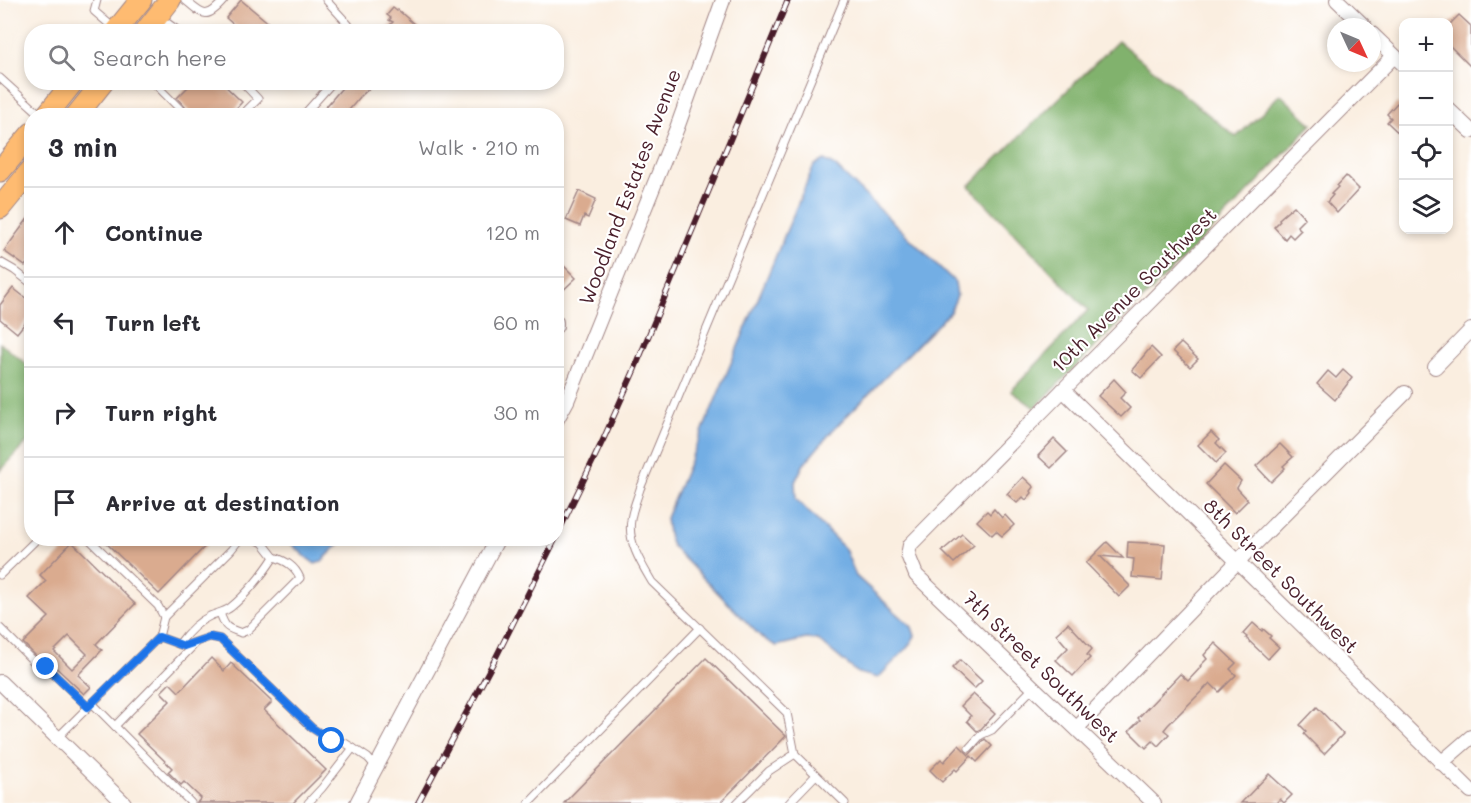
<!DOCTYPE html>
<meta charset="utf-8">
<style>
:root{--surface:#fff;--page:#f2f2f3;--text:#2b2b33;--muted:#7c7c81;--line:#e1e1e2}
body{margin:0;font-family:Mali,sans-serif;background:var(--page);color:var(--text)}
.controls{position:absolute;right:18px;top:18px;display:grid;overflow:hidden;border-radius:12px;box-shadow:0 3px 9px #0003}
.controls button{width:54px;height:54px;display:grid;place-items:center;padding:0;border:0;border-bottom:2px solid var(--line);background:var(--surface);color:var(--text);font:30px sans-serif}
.compass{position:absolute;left:1327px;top:18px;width:54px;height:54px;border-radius:50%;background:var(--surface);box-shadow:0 3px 9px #0003;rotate:134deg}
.stop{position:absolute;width:18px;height:18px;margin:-14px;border:4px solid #1a73e8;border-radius:50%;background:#fff}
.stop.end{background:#1a73e8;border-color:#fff;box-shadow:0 2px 6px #0008}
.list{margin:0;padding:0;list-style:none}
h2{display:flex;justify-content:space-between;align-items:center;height:78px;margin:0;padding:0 24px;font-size:26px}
h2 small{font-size:20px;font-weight:400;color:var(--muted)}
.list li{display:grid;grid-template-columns:39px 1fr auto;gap:18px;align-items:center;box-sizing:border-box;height:90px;padding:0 24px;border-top:2px solid var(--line)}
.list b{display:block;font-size:22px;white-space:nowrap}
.list em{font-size:20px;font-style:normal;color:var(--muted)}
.icon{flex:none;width:33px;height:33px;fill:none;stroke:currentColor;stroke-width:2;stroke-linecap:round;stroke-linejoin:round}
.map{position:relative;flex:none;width:1471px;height:803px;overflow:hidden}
.search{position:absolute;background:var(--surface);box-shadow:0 3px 9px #0003;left:24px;top:24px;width:540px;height:66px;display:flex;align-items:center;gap:15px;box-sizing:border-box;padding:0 21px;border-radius:24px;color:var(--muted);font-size:22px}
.panel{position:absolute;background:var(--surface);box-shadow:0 3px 9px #0003;left:24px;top:108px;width:540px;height:438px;border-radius:24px}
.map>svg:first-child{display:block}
</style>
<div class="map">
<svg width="1471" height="803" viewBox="0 0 1471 803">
<rect width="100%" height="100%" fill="#fff"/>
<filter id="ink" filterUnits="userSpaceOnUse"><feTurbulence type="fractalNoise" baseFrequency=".0167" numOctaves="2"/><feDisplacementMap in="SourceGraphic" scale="12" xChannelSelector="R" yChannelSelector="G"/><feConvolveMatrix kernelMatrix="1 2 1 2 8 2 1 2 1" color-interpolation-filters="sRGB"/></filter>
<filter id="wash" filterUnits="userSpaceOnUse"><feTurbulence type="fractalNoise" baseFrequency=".008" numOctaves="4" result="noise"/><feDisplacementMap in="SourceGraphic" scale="24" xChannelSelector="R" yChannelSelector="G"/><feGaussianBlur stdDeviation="1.35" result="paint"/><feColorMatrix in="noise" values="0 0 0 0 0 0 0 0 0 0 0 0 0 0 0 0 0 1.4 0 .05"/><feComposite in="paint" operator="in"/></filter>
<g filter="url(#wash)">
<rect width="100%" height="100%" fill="#faeee0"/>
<g fill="#81b26d" stroke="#66684c" stroke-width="1.5">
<polygon points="1118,41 1236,137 1261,114 1280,94 1312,124 1237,204 1147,295 1135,306 1035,408 1011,391 1088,310 969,186"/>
<polygon points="0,343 32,368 31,438 0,471"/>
</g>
<g fill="#73aee4" stroke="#5e6688" stroke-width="1.5">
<polygon points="824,160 835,166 955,282 957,296 950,312 833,430 804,464 795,482 796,499 845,549 856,576 912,627 915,636 908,647 878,678 858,673 818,640 806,639 776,646 762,638 672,546 668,534 666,518 814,165"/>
<polygon points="286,539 344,539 321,562 315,564 307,558"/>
</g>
<g id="blocks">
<g fill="#daab8f" fill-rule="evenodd">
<polygon points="241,0 270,24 264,32 242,32 226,18"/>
<polygon points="393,8 397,11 398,10 423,32 393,32 388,27 393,22 389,20 391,18 387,15"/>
<polygon points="1459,15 1471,26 1471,67 1449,45 1449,25"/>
<polygon points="193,82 221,82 242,102 229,116 193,116 177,98"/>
<polygon points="347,82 376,82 360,97 344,116 318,116"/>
<polygon points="1397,103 1404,109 1404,138 1387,122 1391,118 1387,114"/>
<polygon points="1346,176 1359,189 1337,213 1327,202 1333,195 1331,194 1338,187 1337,186"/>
<polygon points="579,191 596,199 588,218 584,216 580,226 566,220"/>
<polygon points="1294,206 1305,218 1297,226 1301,230 1293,238 1289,234 1285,239 1274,227 1280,221 1279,219"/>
<polygon points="32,213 32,258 25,266 4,251"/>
<polygon points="556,258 576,278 556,297"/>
<polygon points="13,288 32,303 32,314 17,333 0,319 0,305"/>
<polygon points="1181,343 1198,359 1190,367 1173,351"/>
<polygon points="1151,347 1161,357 1141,378 1132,370"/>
<polygon points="1343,370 1352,378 1335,400 1317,384 1328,371 1336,378"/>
<polygon points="1114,379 1126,392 1120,398 1130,408 1121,417 1098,396"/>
<polygon points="1211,432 1219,440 1216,443 1226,453 1216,463 1198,445"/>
<polygon points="1054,439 1067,452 1051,468 1038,456"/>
<polygon points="1280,444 1293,457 1283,466 1285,468 1271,482 1256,466"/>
<polygon points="1224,465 1241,481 1237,488 1248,500 1235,513 1206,484"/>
<polygon points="1023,477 1034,487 1031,491 1032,493 1026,500 1023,497 1017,503 1007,494"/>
<polygon points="994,509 1002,518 1005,515 1014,525 1002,536 996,531 992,535 977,521 987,511 990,514"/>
<polygon points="962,534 974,545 954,563 942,551"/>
<polygon points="101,538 213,538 159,594"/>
<path d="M72 542 135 604 96 644 102 650 78 675 91 687 84 694 47 659 45 661 40 660 23 643 49 617 29 598 46 581 40 575ZM69 636 87 654 72 669 54 651Z"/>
<polygon points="1107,542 1123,558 1100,556 1130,586 1119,597 1086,563"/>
<polygon points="1128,542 1165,544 1162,580 1132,577 1134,559 1127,558"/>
<polygon points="1068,623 1092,649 1087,655 1090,658 1073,676 1056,660 1068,648 1056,634"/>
<polygon points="1253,623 1262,631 1263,629 1271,636 1269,638 1279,647 1268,659 1246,638 1247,637 1243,634"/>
<polygon points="1215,643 1236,663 1230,669 1236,675 1219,692 1210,683 1168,725 1164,730 1169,734 1158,746 1153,741 1146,748 1129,731 1140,720 1138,718 1180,674 1188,681 1201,667 1200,666 1207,659 1204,655"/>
<polygon points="211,658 224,671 231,663 272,702 264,710 326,770 293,803 197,803 201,798 184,782 181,785 168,772 172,768 137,734 170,701 161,692 170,683 179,692"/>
<polygon points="706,658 786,736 720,803 564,803"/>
<polygon points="960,660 982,681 974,689 952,668"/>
<polygon points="973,694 995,714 981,729 977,731 967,721 971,716 961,706"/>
<polygon points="1317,707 1343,734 1324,754 1304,734 1306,731 1300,725"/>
<polygon points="985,739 992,746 977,762 971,756 957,771 955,769 942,782 930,770 941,759 944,762 959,745 969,755"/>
<polygon points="1269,774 1292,795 1284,803 1280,799 1276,803 1241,803"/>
</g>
</g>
</g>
<g filter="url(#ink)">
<use href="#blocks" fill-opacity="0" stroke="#a28686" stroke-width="1.5"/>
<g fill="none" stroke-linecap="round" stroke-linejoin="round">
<g stroke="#a28686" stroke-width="9">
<g id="lane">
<polyline points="97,0 94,11 115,29"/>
<path d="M185 0C203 15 206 21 224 0"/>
<polyline points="326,0 348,24 353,32"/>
<path d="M844 0 640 489C637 499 632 510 631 520 627 542 642 565 652 582L787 713 795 754 845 803"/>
<polyline points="159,17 180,32"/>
<polyline points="0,78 42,116"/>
<polyline points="160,82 157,86 187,116"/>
<polyline points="307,111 333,82"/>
<polyline points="241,116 258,99 242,82"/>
<polyline points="0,262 14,270 32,284"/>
<polyline points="88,538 158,606 164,617 159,637"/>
<polyline points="0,575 38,538"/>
<path d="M220 613C226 629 226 627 241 633L248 630 300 578C295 566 286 561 274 557"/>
<polyline points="164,617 231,550 239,540 239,538"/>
<polyline points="0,628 37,665 46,667 88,707"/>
<path d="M179 644C187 633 197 622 210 616 217 613 225 612 231 607 246 595 264 573 274 557L263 543 254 538"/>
<polyline points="92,703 191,803"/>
<polyline points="115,726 194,645"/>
<polyline points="57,738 159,637 184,646 210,637 220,639 312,728 332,741 345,743 353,748 368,758 376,767"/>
<polyline points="969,748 981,735 992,730 1034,687"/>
<polyline points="308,803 322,788 353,748"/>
<polyline points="529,803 700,628"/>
<polyline points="737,803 769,771 795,754"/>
<polyline points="789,803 816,775"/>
</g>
</g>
<g stroke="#a28686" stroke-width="16">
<g id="street">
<polyline points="1337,0 1365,27"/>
<polyline points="1372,34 1404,65"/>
<polyline points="1448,109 1471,131"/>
<polyline points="556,322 556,326"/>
<polyline points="1435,367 1471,330"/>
<polyline points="1063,390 1471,791"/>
<polyline points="556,421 567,401 677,128 723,0"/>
<polyline points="0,682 124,803"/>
<polyline points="1077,728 1238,561 1405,393"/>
<polyline points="1441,763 1471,737"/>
<polyline points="357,803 498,538"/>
<polyline points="1154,803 916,575 908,555 910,545 1063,390 1394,56"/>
</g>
</g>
<g stroke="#a28686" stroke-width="23">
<g id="primary">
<polyline points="115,32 141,0"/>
<polyline points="145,32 170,0"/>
<polyline points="46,116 73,82"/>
<polyline points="76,116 103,82"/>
<polyline points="0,171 32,133"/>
<polyline points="0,208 32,169"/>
</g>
</g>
<use href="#lane" stroke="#fff" stroke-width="7"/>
<use href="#street" stroke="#fff" stroke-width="14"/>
<use href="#primary" stroke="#febb71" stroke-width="21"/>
<g stroke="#4a1f2b" stroke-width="6">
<g id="rail">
<polyline points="556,537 603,440 633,373 788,0"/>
<polyline points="418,803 494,661 556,538"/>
</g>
</g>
<use href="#rail" stroke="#fff" stroke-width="4" stroke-dasharray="11" stroke-linecap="butt"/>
</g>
</g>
<g fill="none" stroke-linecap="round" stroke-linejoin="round" filter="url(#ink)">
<polyline stroke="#1a73e8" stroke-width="8" points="46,667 88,707 159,637 184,646 210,637 220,639 312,728 332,741"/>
</g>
<g text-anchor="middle" stroke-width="4.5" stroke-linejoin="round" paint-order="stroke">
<g font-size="20" fill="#4a1f2b" stroke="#fff">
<text transform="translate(630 187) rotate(-69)" y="7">Woodland Estates Avenue</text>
<text transform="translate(1134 290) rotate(-45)" y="7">10th Avenue Southwest</text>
<text transform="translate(1281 576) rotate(45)" y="7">8th Street Southwest</text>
<text transform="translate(1041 667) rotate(44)" y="7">7th Street Southwest</text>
</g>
</g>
</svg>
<div class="controls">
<button>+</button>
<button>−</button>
<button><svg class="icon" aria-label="locate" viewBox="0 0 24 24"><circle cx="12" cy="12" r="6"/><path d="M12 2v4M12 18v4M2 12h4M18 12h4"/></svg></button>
<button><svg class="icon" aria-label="layers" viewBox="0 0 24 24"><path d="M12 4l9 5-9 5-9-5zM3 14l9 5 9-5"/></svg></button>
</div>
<svg class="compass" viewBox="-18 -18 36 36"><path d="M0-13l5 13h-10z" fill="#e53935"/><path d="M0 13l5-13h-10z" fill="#7c7c81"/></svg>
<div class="stop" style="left:332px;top:741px"></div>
<div class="stop end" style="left:46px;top:667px"></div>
<div class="search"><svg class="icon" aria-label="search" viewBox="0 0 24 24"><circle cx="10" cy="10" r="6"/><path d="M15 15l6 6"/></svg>Search here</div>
<section class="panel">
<h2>3 min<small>Walk · 210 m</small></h2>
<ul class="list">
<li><svg class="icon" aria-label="ahead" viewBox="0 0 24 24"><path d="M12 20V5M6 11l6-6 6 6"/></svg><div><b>Continue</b></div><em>120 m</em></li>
<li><svg class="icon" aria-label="left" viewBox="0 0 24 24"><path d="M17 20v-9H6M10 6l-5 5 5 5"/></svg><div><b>Turn left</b></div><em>60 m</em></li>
<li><svg class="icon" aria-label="right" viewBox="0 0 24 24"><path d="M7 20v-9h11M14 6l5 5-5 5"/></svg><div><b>Turn right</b></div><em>30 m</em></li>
<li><svg class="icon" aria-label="arrive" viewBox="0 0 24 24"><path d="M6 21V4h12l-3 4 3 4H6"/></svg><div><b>Arrive at destination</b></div></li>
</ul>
</section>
</div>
